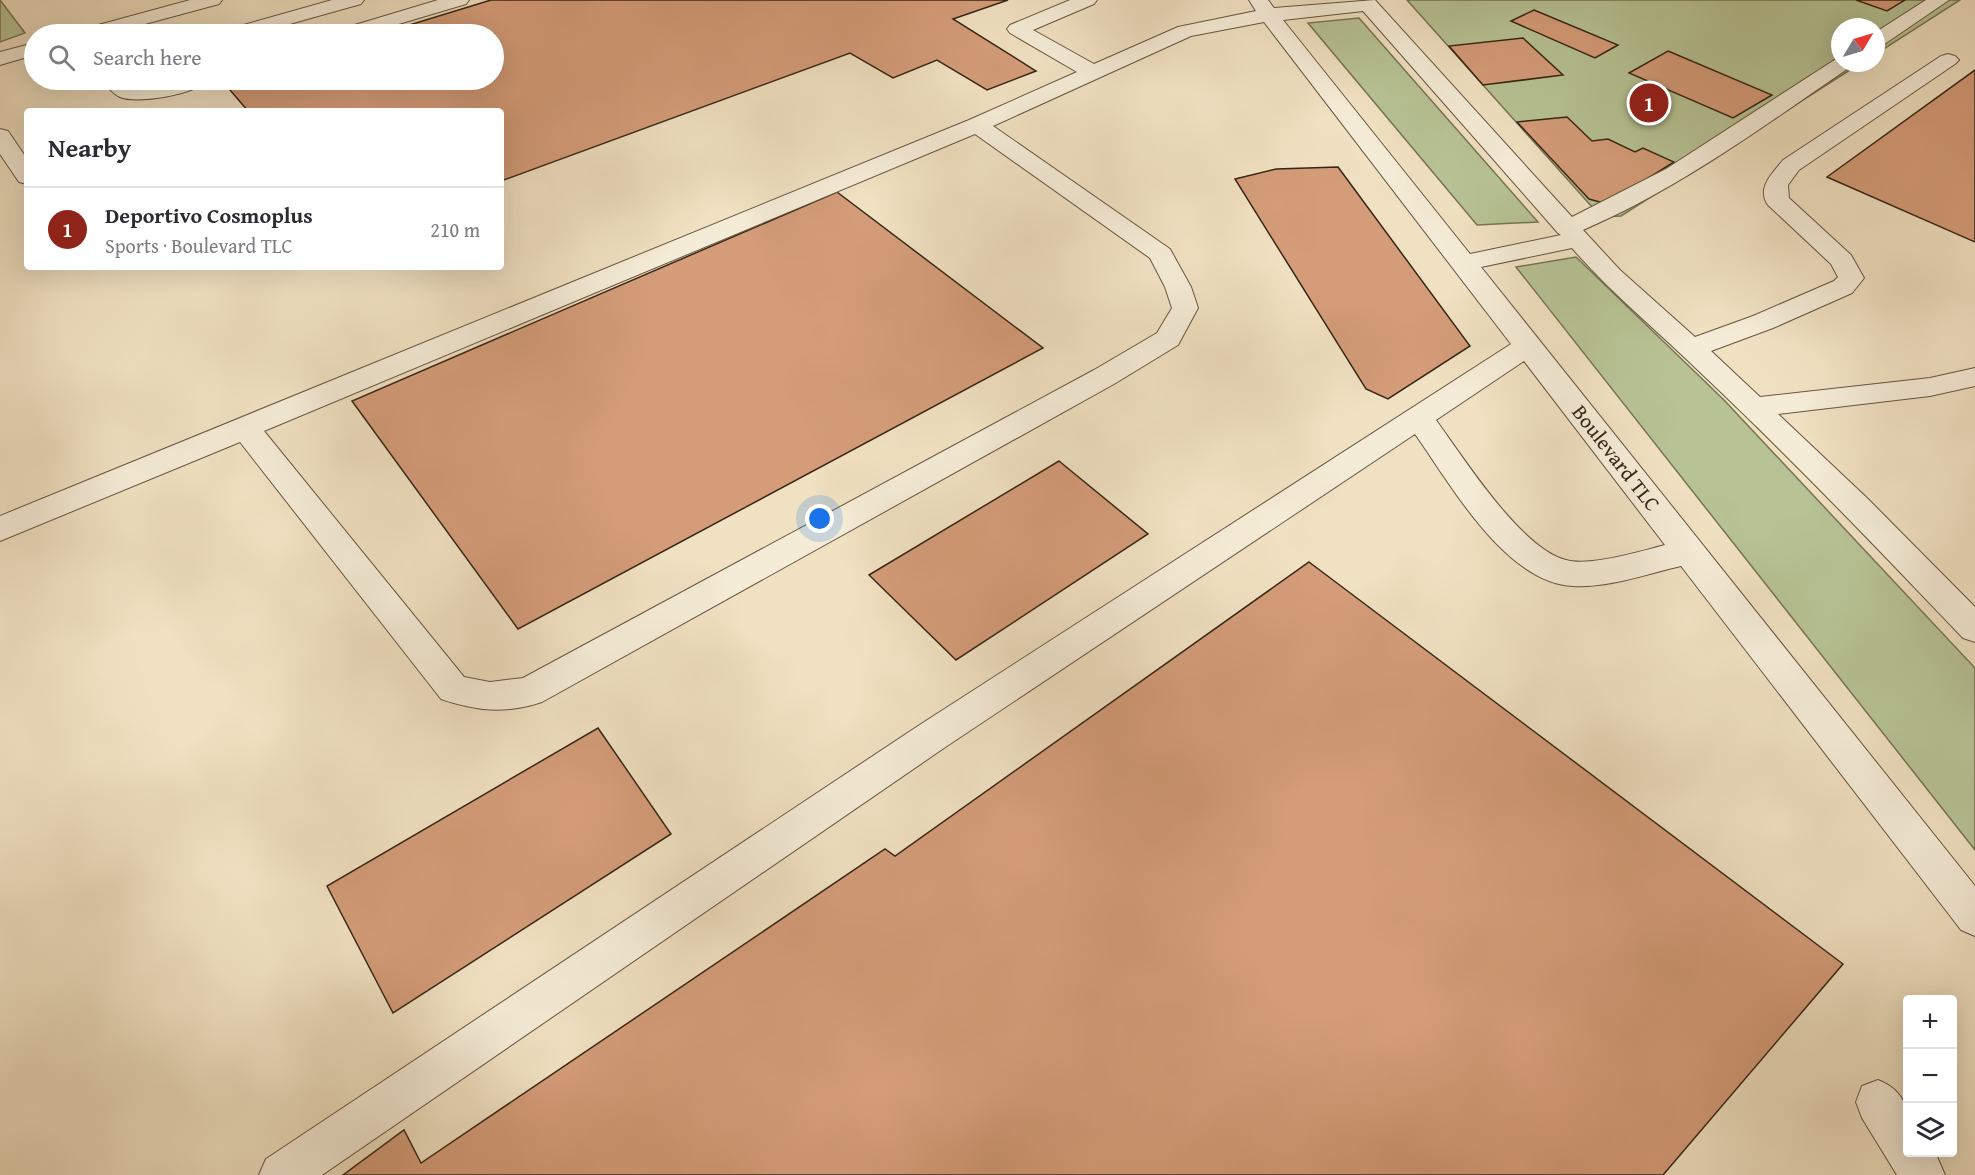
<!DOCTYPE html>
<meta charset="utf-8">
<style>
:root{--surface:#fff;--page:#f7f7f7;--text:#2b2b33;--muted:#7c7c81;--line:#e1e1e2;--accent:#8f2418}
body{margin:0;font-family:"Gentium Book Plus",serif;background:var(--page);color:var(--text)}
.controls{position:absolute;right:18px;bottom:18px;display:grid;overflow:hidden;border-radius:6px;box-shadow:0 6px 24px #0002}
.controls button{width:54px;height:54px;display:grid;place-items:center;padding:0;border:0;border-bottom:2px solid var(--line);background:var(--surface);color:var(--text);font:30px sans-serif}
.compass{position:absolute;left:1831px;top:18px;width:54px;height:54px;border-radius:50%;background:var(--surface);box-shadow:0 6px 24px #0002;rotate:52deg}
.you{position:absolute;left:820px;top:519px;width:21px;height:21px;margin:-15px;border:4px solid #fff;border-radius:50%;background:#1a73e8;box-shadow:0 0 0 9px #1a73e833}
.badge{display:grid;place-items:center;width:39px;height:39px;border-radius:50%;background:var(--accent);color:#fff;font-size:20px;font-weight:700}
.pin{position:absolute;translate:-50% -50%;border:3px solid #fff;box-shadow:0 2px 6px #0006}
.list{margin:0;padding:0;list-style:none}
h2{display:flex;justify-content:space-between;align-items:center;height:78px;margin:0;padding:0 24px;font-size:26px}
h2 small{font-size:20px;font-weight:400;color:var(--muted)}
.list li{display:grid;grid-template-columns:39px 1fr auto;gap:18px;align-items:center;box-sizing:border-box;height:84px;padding:0 24px;border-top:2px solid var(--line)}
.list b{display:block;font-size:22px;white-space:nowrap}
.list p{margin:0;font-size:20px;white-space:nowrap;color:var(--muted)}
.list em{font-size:20px;font-style:normal;color:var(--muted)}
.icon{flex:none;width:33px;height:33px;fill:none;stroke:currentColor;stroke-width:2;stroke-linecap:round;stroke-linejoin:round}
.map{position:relative;flex:none;width:1975px;height:1175px;overflow:hidden}
.search{position:absolute;background:var(--surface);box-shadow:0 6px 24px #0002;left:24px;top:24px;width:480px;height:66px;display:flex;align-items:center;gap:15px;box-sizing:border-box;padding:0 21px;border-radius:33px;color:var(--muted);font-size:22px}
.panel{position:absolute;background:var(--surface);box-shadow:0 6px 24px #0002;left:24px;top:108px;width:480px;height:162px;border-radius:6px}
.map>svg:first-child{display:block}
</style>
<div class="map">
<svg width="1975" height="1175" viewBox="0 0 1975 1175">
<rect width="100%" height="100%" fill="#f0e1c2"/>
<filter id="stains"><feTurbulence type="fractalNoise" baseFrequency=".00333" numOctaves="4"/><feColorMatrix values="0 0 0 0 .2 0 0 0 0 .09 0 0 0 0 .02 0 0 0 .5 -.17"/></filter>
<radialGradient id="worn" r=".72"><stop offset=".6" stop-color="#630" stop-opacity="0"/><stop offset="1" stop-color="#630" stop-opacity=".3"/></radialGradient>
<g fill="#b7c395" stroke="#787454" stroke-width="1.5">
<polygon points="0,0 25,33 0,42"/>
<polygon points="1407,0 1960,0 1876,54 1876,27 1840,27 1840,63 1861,63 1621,216 1601,217"/>
<polygon points="1359,18 1538,222 1477,225 1308,23"/>
<polygon points="1576,257 1724,400 1975,668 1975,850 1516,267"/>
</g>
<g fill="#d49c79" stroke="#382614" stroke-width="1.5">
<polygon points="491,0 1008,0 953,19 1036,71 987,90 937,60 893,78 850,53 501,181 501,111 248,111 224,83 236,80 494,80 494,34 380,34"/>
<polygon points="1856,0 1905,0 1887,11"/>
<polygon points="1534,10 1618,45 1595,58 1511,21"/>
<polygon points="1523,38 1563,75 1483,85 1449,46"/>
<polygon points="1668,51 1772,95 1733,118 1629,73"/>
<polygon points="1975,70 1975,242 1827,177"/>
<polygon points="1567,117 1592,141 1608,139 1635,152 1643,148 1674,162 1607,204 1589,199 1517,122"/>
<polygon points="1338,167 1470,346 1388,399 1366,389 1235,179 1276,169"/>
<polygon points="837,192 1043,348 518,629 352,401"/>
<polygon points="1059,461 1148,534 956,660 869,575"/>
<polygon points="1309,562 1843,964 1663,1175 343,1175 404,1130 421,1163 885,849 895,856"/>
<polygon points="598,728 671,834 393,1013 327,886"/>
</g>
<g fill="none" stroke-linecap="round" stroke-linejoin="round">
<g stroke="#665540" stroke-width="2">
<g id="minor">
<polygon points="190,0 222,0 219,4 108,34 77,34 80,30"/>
<polygon points="332,0 364,0 361,4 254,34 223,34 226,30"/>
<polygon points="438,0 469,0 466,4 365,34 335,34 338,30"/>
<path d="M1070 0H1097L1094 4 1033 30 1094 64 1178 27 1256 11 1249 0H1268L1274 8 1375 0 1572 217 1666 169 1836 59 1840 57V63H1854L1850 67C1764 126 1680 188 1583 230L1620 270 1695 337 1753 316 1834 281 1838 277 1831 264 1768 205C1756 188 1772 174 1783 160L1941 56 1948 54 1955 56 1959 60 1955 64 1799 170 1788 185 1789 198 1851 255 1864 278 1852 293 1773 328 1711 351 1760 397 1930 378 1975 368V386L1930 396 1778 414 1868 499 1975 607V642L1963 638C1878 549 1793 460 1703 375 1659 332 1612 294 1572 248L1481 267 1975 886V936L1961 930 1681 566C1646 574 1609 588 1573 586 1505 583 1450 483 1415 434L944 748 322 1175H259L266 1159 918 726 1511 344 1264 22 1191 36 993 126 1170 249 1191 287 1198 308 1178 345 1114 384 542 702C506 714 476 711 441 699L240 442 0 541V516L969 120 1077 72 1010 33 1007 29 1010 25ZM1363 11 1558 233 1561 235 1470 254 1283 20ZM975 134 1150 258 1165 287 1172 308 1157 333 1094 370 523 678 490 682 464 677 264 431ZM1524 361 1665 545C1641 551 1589 567 1566 560 1521 549 1463 457 1436 420Z"/>
<polygon points="1926,0 1949,0 1883,45 1876,47 1876,32"/>
<polygon points="34,43 34,55 0,65 0,52"/>
<path d="M103 80H125C137 96 157 84 173 80 183 78 196 79 206 80 196 95 136 104 120 97 112 93 108 87 103 80Z"/>
<polygon points="0,129 8,131 27,159 27,184 19,182 0,154"/>
<path d="M1878 1080C1913 1094 1908 1120 1908 1152H1935L1945 1175H1897L1862 1118 1856 1102 1862 1086Z"/>
</g>
</g>
<use href="#minor" fill="#f5ecd7" fill-rule="evenodd"/>
</g>
<g text-anchor="middle" stroke-width="5" stroke-linejoin="round" paint-order="stroke">
<g font-size="21" fill="#382614" stroke="#f5ecd7">
<text transform="translate(1616 458) rotate(52)" y="7">Boulevard TLC</text>
</g>
</g>
<rect width="100%" height="100%" filter="url(#stains)"/>
<rect width="100%" height="100%" fill="url(#worn)"/>
</svg>
<div class="controls">
<button>+</button>
<button>−</button>
<button><svg class="icon" aria-label="layers" viewBox="0 0 24 24"><path d="M12 4l9 5-9 5-9-5zM3 14l9 5 9-5"/></svg></button>
</div>
<svg class="compass" viewBox="-18 -18 36 36"><path d="M0-13l5 13h-10z" fill="#e53935"/><path d="M0 13l5-13h-10z" fill="#7c7c81"/></svg>
<div class="you"></div>
<div class="pin badge" style="left:1649px;top:103px">1</div>
<div class="search"><svg class="icon" aria-label="search" viewBox="0 0 24 24"><circle cx="10" cy="10" r="6"/><path d="M15 15l6 6"/></svg>Search here</div>
<section class="panel">
<h2>Nearby<small></small></h2>
<ul class="list">
<li><span class="badge">1</span><div><b>Deportivo Cosmoplus</b><p>Sports · Boulevard TLC</p></div><em>210 m</em></li>
</ul>
</section>
</div>
